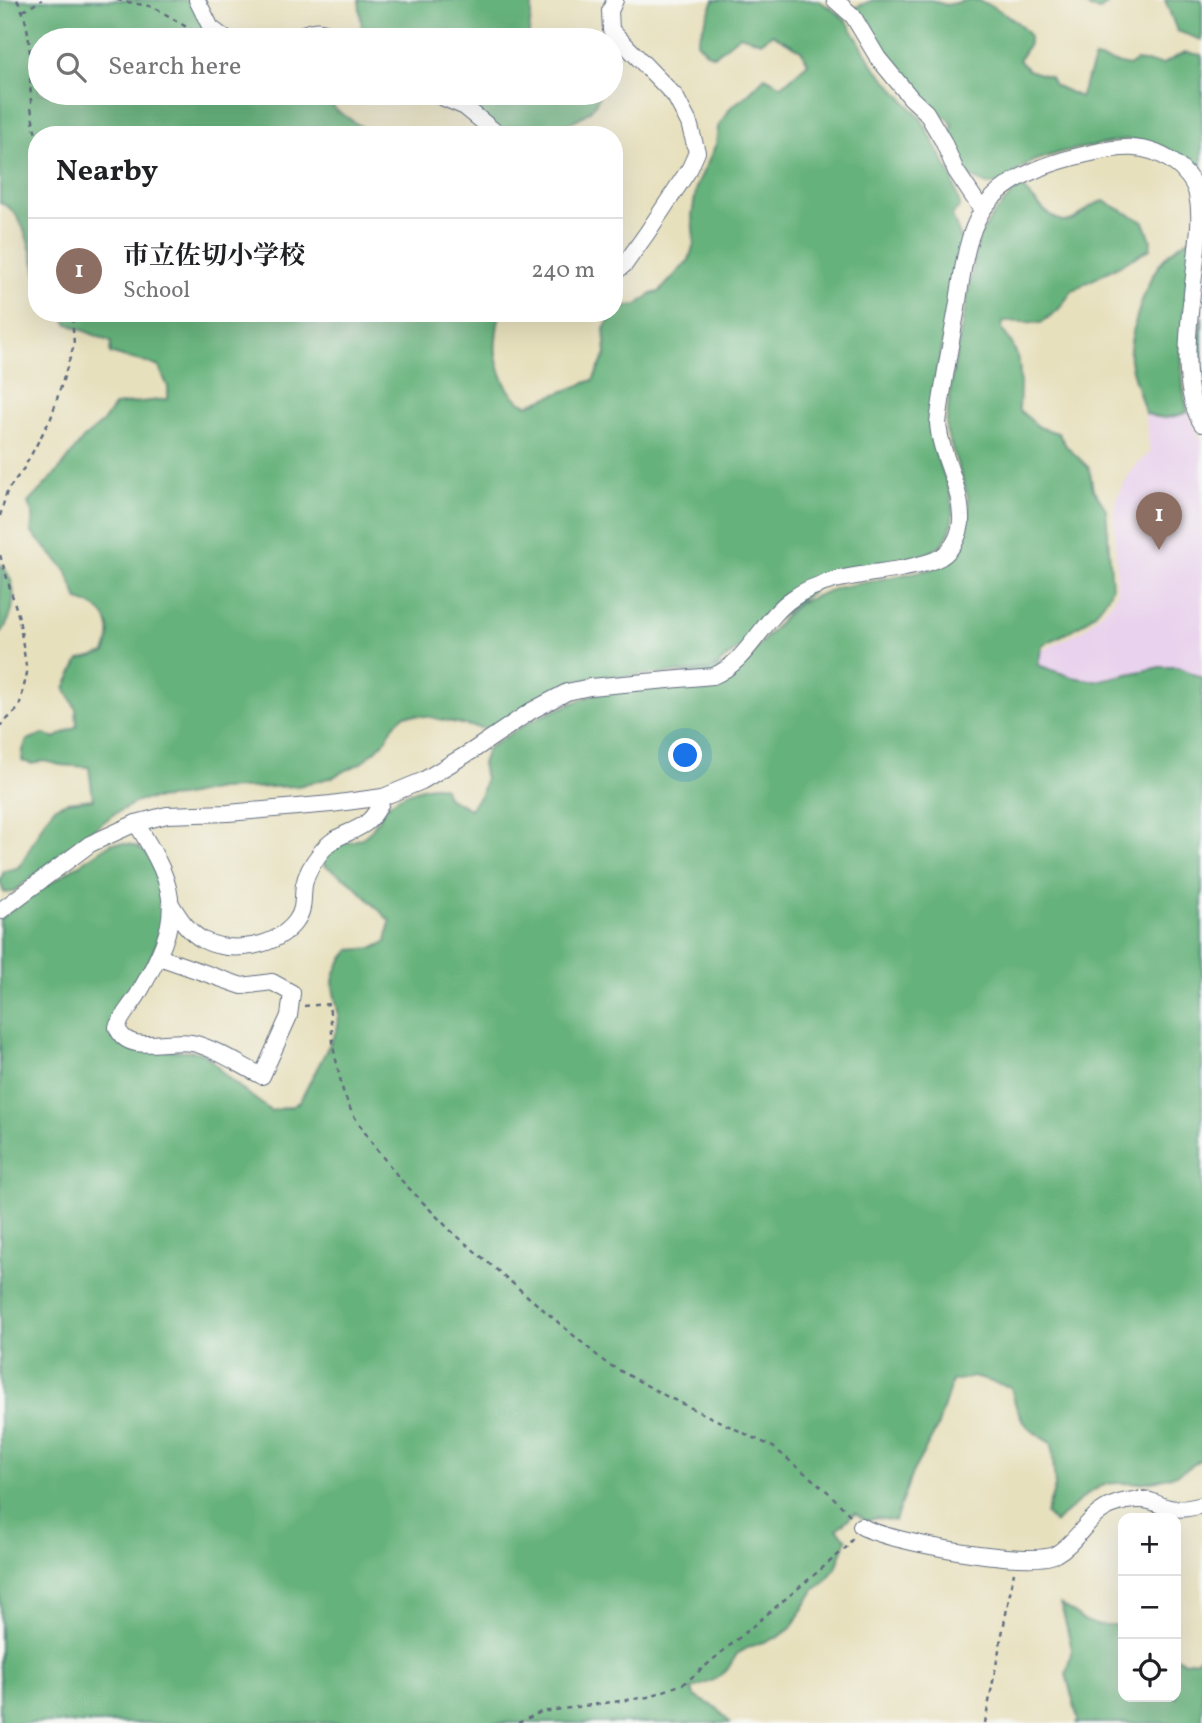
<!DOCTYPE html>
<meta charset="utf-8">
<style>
:root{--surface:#fff;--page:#f6f6f6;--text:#202124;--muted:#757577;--line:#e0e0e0;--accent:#2563eb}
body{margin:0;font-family:Vollkorn,"Noto Serif JP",serif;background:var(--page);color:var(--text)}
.controls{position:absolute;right:21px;bottom:21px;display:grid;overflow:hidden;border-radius:14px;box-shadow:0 7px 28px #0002}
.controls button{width:63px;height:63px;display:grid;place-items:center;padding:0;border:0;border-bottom:2px solid var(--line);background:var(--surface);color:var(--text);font:35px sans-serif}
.you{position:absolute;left:686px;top:756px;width:24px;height:24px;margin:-18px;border:5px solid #fff;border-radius:50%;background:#1a73e8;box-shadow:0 0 0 10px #1a73e833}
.badge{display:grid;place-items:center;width:46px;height:46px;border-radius:50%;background:var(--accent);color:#fff;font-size:23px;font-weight:700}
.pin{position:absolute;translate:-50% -58px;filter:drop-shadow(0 2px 4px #0008)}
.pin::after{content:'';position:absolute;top:37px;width:24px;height:21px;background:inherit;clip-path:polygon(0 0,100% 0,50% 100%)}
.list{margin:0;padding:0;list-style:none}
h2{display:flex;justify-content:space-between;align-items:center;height:91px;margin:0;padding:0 28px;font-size:30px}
h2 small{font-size:23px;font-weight:400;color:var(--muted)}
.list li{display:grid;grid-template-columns:46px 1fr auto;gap:21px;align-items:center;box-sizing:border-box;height:105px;padding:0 28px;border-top:2px solid var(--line)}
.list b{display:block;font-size:26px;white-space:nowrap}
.list p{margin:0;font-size:23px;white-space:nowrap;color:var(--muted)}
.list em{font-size:23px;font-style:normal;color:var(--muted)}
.icon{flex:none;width:38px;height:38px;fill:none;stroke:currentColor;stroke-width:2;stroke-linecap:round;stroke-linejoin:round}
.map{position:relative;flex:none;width:1202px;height:1723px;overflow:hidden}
.search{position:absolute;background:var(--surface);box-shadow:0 7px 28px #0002;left:28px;top:28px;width:595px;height:77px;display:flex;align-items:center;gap:18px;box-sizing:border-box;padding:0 24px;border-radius:38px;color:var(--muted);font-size:26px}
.panel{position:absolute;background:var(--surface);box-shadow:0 7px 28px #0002;left:28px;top:126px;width:595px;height:196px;border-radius:28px}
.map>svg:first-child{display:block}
</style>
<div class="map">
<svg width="1202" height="1723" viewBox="0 0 1202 1723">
<rect width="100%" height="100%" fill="#f6f6f2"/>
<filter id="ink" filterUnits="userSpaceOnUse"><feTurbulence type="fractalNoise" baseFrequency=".0143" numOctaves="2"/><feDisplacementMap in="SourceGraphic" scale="14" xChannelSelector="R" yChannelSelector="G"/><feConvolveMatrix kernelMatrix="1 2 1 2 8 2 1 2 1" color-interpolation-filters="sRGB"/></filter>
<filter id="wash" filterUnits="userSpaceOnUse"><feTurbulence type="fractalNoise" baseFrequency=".00686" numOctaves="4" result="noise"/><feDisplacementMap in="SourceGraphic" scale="28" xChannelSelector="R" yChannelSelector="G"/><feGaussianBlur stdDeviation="1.57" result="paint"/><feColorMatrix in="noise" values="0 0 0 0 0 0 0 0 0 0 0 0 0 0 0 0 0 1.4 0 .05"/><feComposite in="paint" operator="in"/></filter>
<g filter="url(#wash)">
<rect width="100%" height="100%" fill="#e7e0bd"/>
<polygon fill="#e9d2ed" points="1188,412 1202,442 1202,678 1178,667 1160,667 1096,681 1072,677 1038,665 1041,651 1083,630 1112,602 1117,592 1114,507 1119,492 1131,471 1150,452 1145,413 1158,419 1174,417"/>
<g fill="#66b27b" stroke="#40706c" stroke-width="2">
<path d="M0 0H192L218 40H40V93H322L336 110 374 135H37V276C31 254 25 210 0 203Z"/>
<polygon points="359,0 533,0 528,40 363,40"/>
<path d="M714 0H818L839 14 848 23 873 65 922 120 952 177 960 206 952 215C955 226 961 234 962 246 952 291 943 336 936 382 934 396 930 411 930 424 930 458 958 488 952 522 950 537 941 548 927 554L834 574 711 670 577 680 557 687 490 729C461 727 433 714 405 715L394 725 385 741 375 751 361 763 333 777 298 786 219 789 180 797 140 800 114 814 13 892 4 893 0 881 4 871 17 868 22 863 46 818 55 807 67 802 93 799 89 767 60 765 44 761 32 764 22 761 23 750 27 740 43 734 55 738 77 726 76 709 65 688 79 660 105 653C116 626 106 608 78 600L66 570 31 532 33 516 28 503 58 471 83 439 102 423 115 405 168 399V387L159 367C143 360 126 359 110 353L111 342 68 324 60 313H500C498 326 494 341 496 354 499 373 508 399 528 405L593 380 606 354 604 329 617 307 637 305 651 294 659 292 689 260 694 243 692 215 697 185 716 144 718 127 731 107 747 95 765 77 782 86 808 63 801 50 772 34 761 42 740 35 714 56 707 53 697 42Z"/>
<polygon points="873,0 931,0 946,5 963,1 978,0 994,7 1018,23 1029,35 1029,44 1019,60 1028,70 1050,77 1054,85 1080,97 1095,58 1129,66 1136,61 1163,64 1185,52 1202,55 1202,174 1196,171 1182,157 1163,148 1128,139 1062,152 1033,161 998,184 987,185 972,178 966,171 950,132 953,126 949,119 939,114 886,58 856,7"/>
<polygon points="1080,0 1113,0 1100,10 1090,8"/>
<polygon points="1165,0 1202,0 1202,40 1177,31"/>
<path d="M448 93H599C596 119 566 119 552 135H505Z"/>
<path d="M1020 186C1033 198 1056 230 1074 219 1086 212 1090 204 1104 201L1144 222 1151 240 1150 249 1073 290 1058 310 1041 323 1003 321 1002 330C1025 356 1020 377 1019 410L1039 427 1058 433 1067 447 1089 468 1093 489 1106 509 1112 587C1101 618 1070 632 1042 645L1038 665 1072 677 1096 681 1160 667H1178L1202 678V1458C1183 1475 1161 1481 1136 1483 1127 1484 1117 1482 1108 1484 1088 1489 1070 1510 1055 1523L1046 1514 1055 1487 1052 1444C1024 1428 1017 1418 1011 1387L973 1377 952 1381 937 1428 912 1473 895 1521 877 1518 866 1521 855 1513 837 1529 847 1539 836 1568 823 1584 814 1590 791 1628 779 1637 751 1646 737 1654 727 1670 714 1680 692 1689 694 1696 717 1708 730 1723H0V919L40 890 112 843C137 842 149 850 156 873 159 882 164 893 165 903 168 925 143 979 130 997 126 1003 119 1006 116 1013 111 1021 110 1029 115 1038 126 1058 181 1046 201 1053 211 1057 217 1068 225 1075 239 1088 256 1099 271 1111L293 1106 300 1101 337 1030C345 998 316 987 350 950L374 948 386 942 390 921 351 882 323 864 329 849C341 842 355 843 365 836 376 828 379 813 388 805 398 795 432 781 444 788L447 797 470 809 481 794 485 780 482 763 488 748 532 720 595 694 744 662 787 614 801 602 836 588 932 569 960 548 965 538 969 517 968 497 946 430 950 387 979 237 993 215Z"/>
<path d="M1192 238C1188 288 1174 364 1188 412 1172 418 1161 420 1145 413 1141 395 1132 377 1130 360 1128 346 1134 329 1137 316 1147 283 1158 254 1192 238Z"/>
<path d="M1202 316V405C1192 375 1196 347 1202 316Z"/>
<path d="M0 564C21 584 15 614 0 635Z"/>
<polygon points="1061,1604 1083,1620 1096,1625 1123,1625 1123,1697 1176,1697 1176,1656 1184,1662 1197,1660 1202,1654 1202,1723 1076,1723 1078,1720 1066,1674 1072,1649"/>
</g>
</g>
<g filter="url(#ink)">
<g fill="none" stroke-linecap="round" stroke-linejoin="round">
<g stroke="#626d7f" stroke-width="18">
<g id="street">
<polyline points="197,0 211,28 227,40"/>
<polyline points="835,0 853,16 878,58 911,98 926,112 943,141 956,171 982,210"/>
<path d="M291 40C309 30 321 25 338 40"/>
<polyline points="432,93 465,107 499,135"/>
<polyline points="614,273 625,264 647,233 690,168 697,152 689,123 675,96 611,30 610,11 615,0"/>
<path d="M136 823C181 894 182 918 140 991 133 1004 123 1013 117 1027 127 1056 168 1038 192 1043 215 1048 240 1065 262 1076L289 1016 292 993 272 982 242 986 159 957"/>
<path d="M171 904C179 917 188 932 203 940 231 954 276 948 296 921 305 909 302 898 304 885 306 873 314 861 321 852 342 825 369 838 383 797"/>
<path d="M0 911 90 844 136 823 167 815 228 813 331 804 383 797 422 781 472 751 531 711 567 692 590 687 713 676C749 661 762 619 793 598 823 577 865 575 900 569 914 566 929 564 941 557 954 549 962 531 961 516 960 483 940 455 938 423 943 384 950 346 957 308 962 277 965 238 982 211 1003 178 1051 162 1087 154 1118 147 1145 142 1173 162 1183 169 1195 182 1197 195 1201 212 1199 230 1197 248 1193 298 1175 381 1202 424"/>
<path d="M861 1526C887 1542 1032 1568 1056 1554 1078 1542 1089 1513 1113 1505 1124 1501 1138 1499 1150 1501 1157 1503 1163 1507 1170 1508 1181 1510 1192 1508 1202 1505"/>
</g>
</g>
<g stroke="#626d7f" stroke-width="2.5" stroke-dasharray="5 5" stroke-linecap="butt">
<path d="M17 0C34 29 29 69 31 102 31 116 36 130 37 145"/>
<polyline points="117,0 154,7 196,33"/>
<polyline points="23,11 42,0"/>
<polyline points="0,516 7,491 24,468 51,418 74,345 72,313"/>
<polyline points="0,555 19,618 27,673 19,708 0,726"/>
<polyline points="304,1006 329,1004 334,1051 343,1091 352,1113 374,1146 401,1180 450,1230 606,1363 666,1396 773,1447 828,1492 850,1515"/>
<polyline points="518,1723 541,1712 648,1697 685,1683 845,1549 853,1538"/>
<polyline points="985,1723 1014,1572"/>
</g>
<use href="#street" stroke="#fff" stroke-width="16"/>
</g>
</g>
</svg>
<div class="controls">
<button>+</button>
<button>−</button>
<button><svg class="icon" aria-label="locate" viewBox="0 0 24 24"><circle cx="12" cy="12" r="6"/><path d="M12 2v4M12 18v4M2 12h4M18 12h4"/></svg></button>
</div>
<div class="you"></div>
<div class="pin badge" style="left:1159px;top:550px;background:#8d6e63">1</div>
<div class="search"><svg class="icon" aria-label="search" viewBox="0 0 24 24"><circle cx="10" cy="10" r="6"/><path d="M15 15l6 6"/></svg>Search here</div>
<section class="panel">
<h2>Nearby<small></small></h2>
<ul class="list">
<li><span class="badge" style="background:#8d6e63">1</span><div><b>市立佐切小学校</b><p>School</p></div><em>240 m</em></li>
</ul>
</section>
</div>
